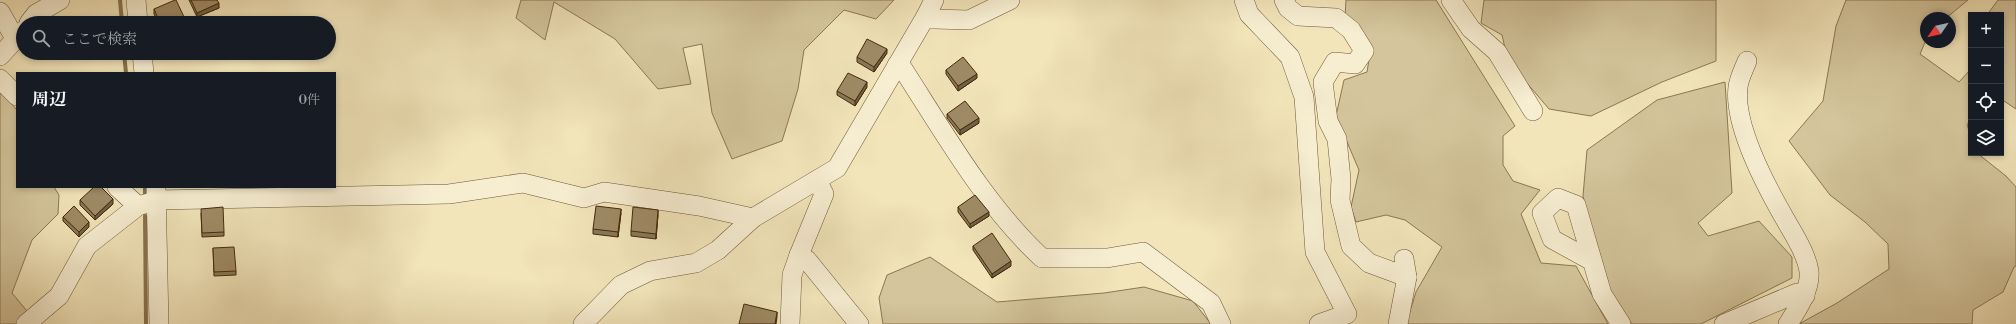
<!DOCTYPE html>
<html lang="ja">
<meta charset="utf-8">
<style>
:root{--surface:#171b24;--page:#242831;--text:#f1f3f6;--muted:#9ea1a6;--line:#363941}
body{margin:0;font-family:"Libre Bodoni","Noto Serif JP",serif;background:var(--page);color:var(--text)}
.controls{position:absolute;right:12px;top:12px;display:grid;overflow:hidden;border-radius:0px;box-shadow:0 2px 6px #0003}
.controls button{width:36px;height:36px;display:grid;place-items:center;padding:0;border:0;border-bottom:1px solid var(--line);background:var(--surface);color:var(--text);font:20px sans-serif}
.compass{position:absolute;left:1920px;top:12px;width:36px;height:36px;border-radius:50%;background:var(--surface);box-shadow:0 2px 6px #0003;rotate:236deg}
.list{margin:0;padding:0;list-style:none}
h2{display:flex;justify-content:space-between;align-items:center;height:52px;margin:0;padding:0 16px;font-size:17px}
h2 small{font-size:13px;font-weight:400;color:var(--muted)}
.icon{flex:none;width:22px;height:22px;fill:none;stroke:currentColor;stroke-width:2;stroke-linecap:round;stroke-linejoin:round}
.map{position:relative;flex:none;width:2016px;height:324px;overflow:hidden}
.search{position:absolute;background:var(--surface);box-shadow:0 2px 6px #0003;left:16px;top:16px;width:320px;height:44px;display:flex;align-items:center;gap:10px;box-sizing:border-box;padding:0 14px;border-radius:22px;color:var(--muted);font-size:15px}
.panel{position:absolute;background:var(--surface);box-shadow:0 2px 6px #0003;left:16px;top:72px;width:320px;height:116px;border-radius:0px}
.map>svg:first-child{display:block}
</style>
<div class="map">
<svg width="2016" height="324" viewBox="0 0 2016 324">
<rect width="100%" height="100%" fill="#f2e5ba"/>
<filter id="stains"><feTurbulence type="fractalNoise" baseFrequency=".005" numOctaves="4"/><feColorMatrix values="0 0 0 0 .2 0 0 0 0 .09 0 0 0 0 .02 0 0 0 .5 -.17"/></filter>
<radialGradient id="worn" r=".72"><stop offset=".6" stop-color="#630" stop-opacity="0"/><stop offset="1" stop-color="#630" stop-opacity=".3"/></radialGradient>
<g fill="#d4c59c" stroke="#8c7754">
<polygon points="521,0 894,0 876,19 844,10 804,50 798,89 782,141 732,159 712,113 702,44 683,48 691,84 658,89 615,39 554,2 545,40 516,18"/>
<polygon points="1346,0 1436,0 1515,126 1503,136 1503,165 1513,181 1540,190 1521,214 1541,263 1576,266 1608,324 1406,324 1416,292 1442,247 1405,220 1386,215 1356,222 1351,207 1359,170 1336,116 1344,80 1367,72 1371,47 1345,17"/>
<polygon points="1484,0 1716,0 1716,61 1662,82 1591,116 1549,109 1508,61 1502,35 1481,23"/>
<polygon points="1846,0 1968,0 1946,18 1926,18 1926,40 1920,54 1959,82 1971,69 1971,118 1967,125 1971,136 1971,153 1977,153 2006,176 2016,187 2016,266 2014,267 2003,292 1973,310 1972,324 1799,324 1837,303 1889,269 1888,244 1865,222 1830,195 1789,141 1823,101 1836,26"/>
<polygon points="1998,0 2016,0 2016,109 2001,99 2001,15 1987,15"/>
<polygon points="1725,82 1732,193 1698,223 1708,236 1759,221 1792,257 1792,278 1701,324 1632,324 1619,309 1600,275 1583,196 1587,150 1657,100"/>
<polygon points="0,91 17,110 17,187 54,187 59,195 58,214 32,240 12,293 27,311 19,324 0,324"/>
<polygon points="930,257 997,302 1104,293 1144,287 1193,301 1211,324 883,324 879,298 887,275"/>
</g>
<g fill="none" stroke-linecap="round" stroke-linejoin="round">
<g stroke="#897350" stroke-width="4">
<polyline points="120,0 122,23"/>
<polyline points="124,53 126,73"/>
<polyline points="145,187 145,195"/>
<polyline points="145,216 146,324"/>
</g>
<g stroke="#705837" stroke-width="20">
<g id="minor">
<polyline points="136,0 138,23"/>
<polyline points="1244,0 1249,14 1290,57 1304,97 1315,252 1347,314 1319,324"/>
<polyline points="1284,0 1288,8 1298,16 1336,18 1351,30 1364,51 1355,64 1335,62 1323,82 1328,121 1337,139 1341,179 1340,200 1351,246 1369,263 1407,277 1404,259"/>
<polyline points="1451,0 1471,29 1497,52 1533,111"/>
<polyline points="0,12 16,40"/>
<polyline points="926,16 934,19 969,20 1010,0"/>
<polyline points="29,23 36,14 60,0"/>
<polyline points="142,53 144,73"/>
<polyline points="0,56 23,31"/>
<path d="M1747 61C1744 69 1739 78 1738 87 1733 125 1766 186 1785 219 1794 235 1806 253 1809 271 1811 289 1797 310 1788 324"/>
<path d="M897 65 903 69C945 134 985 205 1042 258H1107L1143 252 1211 303 1221 324"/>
<polyline points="0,79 17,96"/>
<polyline points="117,187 138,206"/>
<polyline points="156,187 159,324"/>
<polyline points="799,255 807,260 859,324"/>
<polyline points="1592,261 1552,239 1542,213 1558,198 1576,205 1602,294 1621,324"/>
<polyline points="26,324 59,296 87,246 138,206 158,200 449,194 523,183 584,198 604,192 699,206 753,218"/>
<polyline points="583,324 621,285 650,271 696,263 718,250 753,218 837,168 926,16 934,0"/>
<polyline points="790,324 792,275 799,255 824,194 817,180"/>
<polyline points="1398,324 1407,277"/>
<polyline points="1724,324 1797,293 1805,296"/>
</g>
</g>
<use href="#minor" stroke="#f7eed2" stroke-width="19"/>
</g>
<g fill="#887858" stroke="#44290b">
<polygon points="189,0 217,0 219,8 197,17"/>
<polygon points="154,9 185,23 158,23 154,14"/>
<polygon points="887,53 874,72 857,62 857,57"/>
<polygon points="946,70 977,78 958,91 946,74"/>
<polygon points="867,87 855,106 837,95 837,91"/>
<polygon points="947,114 979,123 960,135 947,118"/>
<polygon points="80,200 113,204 95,220 80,205"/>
<polygon points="958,207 989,216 970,228 958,212"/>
<polygon points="201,213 224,232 224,236 202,237"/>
<polygon points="621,213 618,237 593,234 593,229"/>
<polygon points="658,215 656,239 631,236 631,231"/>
<polygon points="63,217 89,227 79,237 63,221"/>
<polygon points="973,246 1011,266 992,278 973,250"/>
<polygon points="213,248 236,271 236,275 214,276"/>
</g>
<g fill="#6f6147" stroke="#44290b">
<polygon points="219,3 219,8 197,17 197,13"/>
<polygon points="185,19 185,23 176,23"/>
<polygon points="887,49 887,53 874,72 874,67"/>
<polygon points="977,74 977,78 958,91 958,86"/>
<polygon points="867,82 867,87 855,106 855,101"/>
<polygon points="979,118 979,123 960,135 960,130"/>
<polygon points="113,199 113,204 95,220 95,216"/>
<polygon points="621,209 621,213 618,237 618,232"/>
<polygon points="658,210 658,215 656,239 656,234"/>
<polygon points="989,212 989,216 970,228 970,224"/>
<polygon points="89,222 89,227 79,237 79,232"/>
<polygon points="1011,261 1011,266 992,278 992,274"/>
<polygon points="777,312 777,317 776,324 775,324"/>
</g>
<g fill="#9e8b66" stroke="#44290b">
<polygon points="175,0 176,0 185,19 176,23 160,23 154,9"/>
<polygon points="191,0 217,0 219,3 197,13"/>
<polygon points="867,39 887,49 874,67 857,57"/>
<polygon points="963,57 977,74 958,86 946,70"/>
<polygon points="848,73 867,82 855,101 837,91"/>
<polygon points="965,101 979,118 960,130 947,114"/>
<polygon points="94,187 101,187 113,199 95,216 80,200"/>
<polygon points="975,195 989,212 970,224 958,207"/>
<polygon points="74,206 89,222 79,232 63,217"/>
<polygon points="596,206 621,209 618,232 593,229"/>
<polygon points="223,207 224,232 202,233 201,209"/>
<polygon points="633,207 658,210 656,234 631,231"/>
<polygon points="992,233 1011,261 992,274 973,246"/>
<polygon points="234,247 236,271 214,272 213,248"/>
<polygon points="744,304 777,312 775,324 739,324"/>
</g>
<rect width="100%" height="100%" filter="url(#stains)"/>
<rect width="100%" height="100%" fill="url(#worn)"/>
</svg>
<div class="controls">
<button>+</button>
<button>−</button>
<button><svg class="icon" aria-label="locate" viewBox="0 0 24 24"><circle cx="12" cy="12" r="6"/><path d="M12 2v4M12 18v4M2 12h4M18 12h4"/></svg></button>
<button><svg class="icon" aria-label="layers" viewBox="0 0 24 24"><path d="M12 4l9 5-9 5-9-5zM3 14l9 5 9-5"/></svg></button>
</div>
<svg class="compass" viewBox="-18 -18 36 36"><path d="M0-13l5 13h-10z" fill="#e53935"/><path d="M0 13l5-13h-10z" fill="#9ea1a6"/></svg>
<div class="search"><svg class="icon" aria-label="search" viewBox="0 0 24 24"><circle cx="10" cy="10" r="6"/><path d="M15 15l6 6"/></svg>ここで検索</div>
<section class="panel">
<h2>周辺<small>0件</small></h2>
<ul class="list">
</ul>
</section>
</div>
